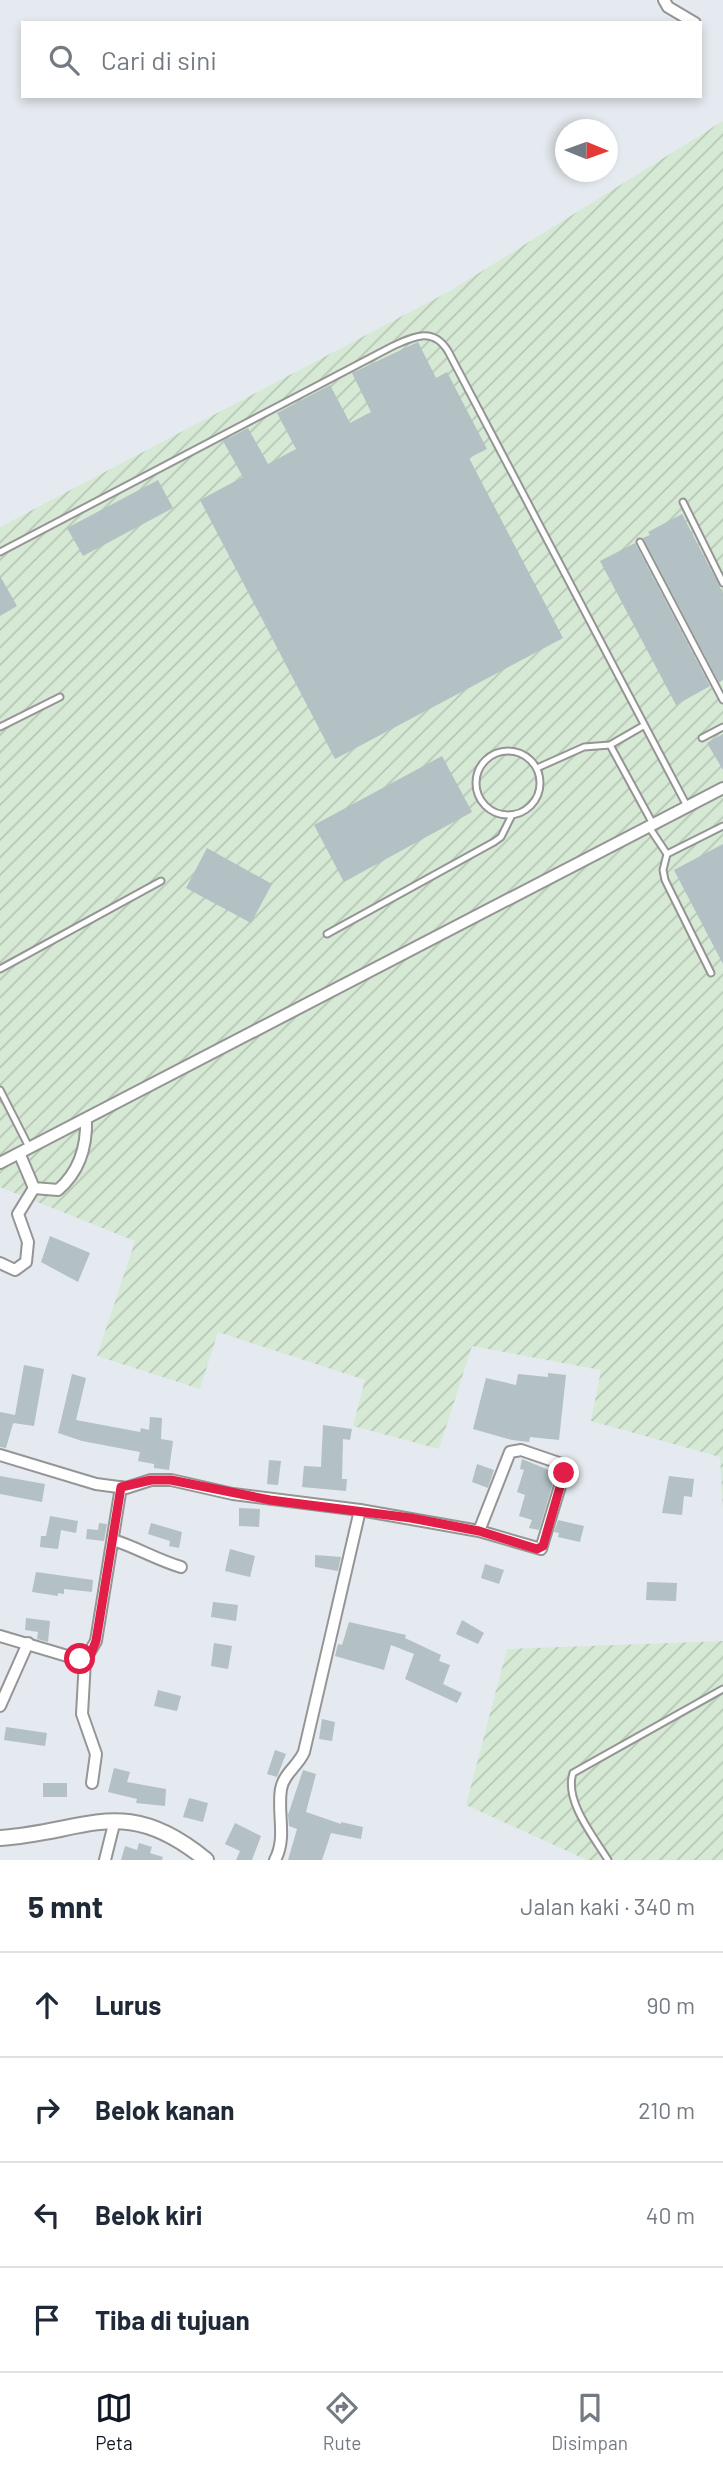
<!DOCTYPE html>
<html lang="id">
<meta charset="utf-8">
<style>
:root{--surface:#fff;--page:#f6f6f7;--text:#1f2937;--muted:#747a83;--line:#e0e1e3;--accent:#111827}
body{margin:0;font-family:Barlow,sans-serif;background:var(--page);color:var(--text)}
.compass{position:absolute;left:555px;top:119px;width:63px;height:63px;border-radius:50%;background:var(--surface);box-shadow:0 4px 10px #0003;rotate:91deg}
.stop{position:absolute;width:21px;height:21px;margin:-16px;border:5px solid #e11d48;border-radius:50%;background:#fff}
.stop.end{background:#e11d48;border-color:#fff;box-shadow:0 2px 7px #0008}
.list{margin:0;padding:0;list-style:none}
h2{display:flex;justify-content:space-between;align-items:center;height:91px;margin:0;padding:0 28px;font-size:30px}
h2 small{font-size:23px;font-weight:400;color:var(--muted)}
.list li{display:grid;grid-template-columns:46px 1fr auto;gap:21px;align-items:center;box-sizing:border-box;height:105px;padding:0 28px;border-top:2px solid var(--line)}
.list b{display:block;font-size:26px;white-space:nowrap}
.list em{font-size:23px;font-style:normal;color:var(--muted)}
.icon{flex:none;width:38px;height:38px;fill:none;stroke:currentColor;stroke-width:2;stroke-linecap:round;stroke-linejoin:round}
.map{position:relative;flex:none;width:723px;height:1860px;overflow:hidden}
.search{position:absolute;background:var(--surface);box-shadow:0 4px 10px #0003;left:21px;right:21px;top:21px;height:77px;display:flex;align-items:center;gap:18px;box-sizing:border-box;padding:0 24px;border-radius:0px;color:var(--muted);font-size:26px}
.sheet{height:511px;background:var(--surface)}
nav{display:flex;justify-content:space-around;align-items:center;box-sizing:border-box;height:98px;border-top:2px solid var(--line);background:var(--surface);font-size:19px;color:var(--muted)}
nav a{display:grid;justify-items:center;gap:4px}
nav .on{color:var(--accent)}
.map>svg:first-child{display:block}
</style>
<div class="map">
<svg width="723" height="1860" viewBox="0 0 723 1860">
<defs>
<pattern id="industrial-furrows" width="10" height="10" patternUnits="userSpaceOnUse" patternTransform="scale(1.75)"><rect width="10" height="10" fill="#d6e9d5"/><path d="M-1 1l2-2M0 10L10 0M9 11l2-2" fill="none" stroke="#b7c7b6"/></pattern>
</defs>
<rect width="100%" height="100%" fill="#e4eaef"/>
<g fill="url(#industrial-furrows)">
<polygon points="723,121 723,1510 720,1457 591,1421 601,1370 472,1346 439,1449 353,1426 365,1380 218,1332 200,1389 97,1356 135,1241 0,1187 0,527 450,291"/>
<polygon points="723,1641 723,1860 587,1860 466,1805 507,1649"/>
</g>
<g fill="#b3c0c4">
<polygon points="418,342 436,378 447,372 487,449 469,458 563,638 335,759 200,500 243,477 223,441 248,428 268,464 296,449 277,413 330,385 350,423 371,412 352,373"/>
<polygon points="158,480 173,508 83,556 67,528"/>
<polygon points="682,514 723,593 723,680 719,682 643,538 650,535 648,532"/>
<polygon points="635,543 710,686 676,705 600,561"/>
<polygon points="0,576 17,606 0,616"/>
<polygon points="723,734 723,770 707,743"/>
<polygon points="442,756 472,812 344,882 314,825"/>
<polygon points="723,844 723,964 674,870"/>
<polygon points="207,848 272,884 251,923 186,888"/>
<polygon points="50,1236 90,1253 78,1282 41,1262"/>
<polygon points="24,1365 44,1369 34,1426 13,1423 14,1420 6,1448 0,1447 0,1412 15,1415"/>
<polygon points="548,1373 566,1375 559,1440 530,1437 529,1442 512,1440 473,1429 486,1378 516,1385 518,1374 548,1377"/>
<polygon points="72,1374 86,1378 76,1420 140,1432 141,1428 149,1430 150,1417 162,1418 161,1439 173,1441 169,1470 154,1468 154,1464 138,1461 140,1452 82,1441 58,1433"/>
<polygon points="323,1425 352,1429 350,1440 343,1439 342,1479 347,1479 346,1491 302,1487 304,1466 321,1467"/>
<polygon points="522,1459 556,1473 539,1530 529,1528 532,1520 519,1516 525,1495 517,1492 524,1470 520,1469"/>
<polygon points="269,1460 281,1461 278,1485 267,1484"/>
<polygon points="477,1464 494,1470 488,1488 472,1482"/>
<polygon points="0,1476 45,1484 42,1502 0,1494"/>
<polygon points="669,1476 694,1479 692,1497 684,1496 682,1515 662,1513"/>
<polygon points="239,1508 260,1509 259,1527 239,1526"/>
<polygon points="50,1516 78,1521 76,1533 61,1530 58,1549 40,1547 41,1536 46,1536"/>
<polygon points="558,1520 584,1526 580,1542 558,1537 559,1533 554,1532"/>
<polygon points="99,1523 107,1524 104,1541 86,1539 87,1529 98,1530"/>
<polygon points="151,1523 182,1532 179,1548 169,1546 170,1541 148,1534"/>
<polygon points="230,1549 255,1556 250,1577 225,1571"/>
<polygon points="315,1555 341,1557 338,1571 315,1567"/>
<polygon points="485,1564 504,1570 499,1584 481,1578"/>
<polygon points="36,1572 93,1580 92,1592 64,1589 64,1594 58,1593 58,1596 32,1592"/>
<polygon points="647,1582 677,1583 676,1601 646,1600"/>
<polygon points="213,1602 238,1605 236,1621 211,1617"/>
<polygon points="26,1618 50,1621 48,1642 37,1639 38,1632 25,1630"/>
<polygon points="462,1620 484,1633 478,1644 456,1634"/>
<polygon points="349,1622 406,1635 405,1638 441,1655 439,1661 450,1665 443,1684 462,1693 457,1703 405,1679 414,1654 391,1645 384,1670 335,1656 338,1644 342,1645"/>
<polygon points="214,1643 232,1646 228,1669 211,1666"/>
<polygon points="158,1690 181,1696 177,1711 154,1706"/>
<polygon points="322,1719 335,1722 332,1741 319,1739"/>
<polygon points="6,1727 47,1733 45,1746 4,1740"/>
<polygon points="275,1750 286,1754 277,1777 267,1774"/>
<polygon points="114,1768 130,1772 127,1782 166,1789 165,1806 136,1803 137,1799 108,1792"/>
<polygon points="303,1770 316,1774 306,1812 341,1824 341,1822 363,1827 361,1839 331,1833 322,1860 288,1860 297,1829 289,1826 288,1815"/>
<rect x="43" y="1783" width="24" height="14"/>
<polygon points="189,1798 208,1803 203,1822 183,1817"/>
<polygon points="235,1823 261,1836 252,1860 236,1860 240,1851 225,1844"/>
<polygon points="139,1843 152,1847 150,1853 163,1857 162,1860 121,1860 125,1846 137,1850"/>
</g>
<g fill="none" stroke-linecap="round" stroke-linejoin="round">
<g stroke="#959595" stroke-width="9">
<g id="service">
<polyline points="683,502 723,583"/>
<polyline points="640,542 723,700"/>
<path d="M0 552 393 346C415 336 433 327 448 351L687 806"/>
<polyline points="0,727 60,697"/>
<polyline points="702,738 723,727"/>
<polyline points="610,745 653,824"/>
<circle cx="508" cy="783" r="32"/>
<polyline points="537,768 584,747 610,745 643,726"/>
<polyline points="649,827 667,854 663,870 665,880 711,973"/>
<polyline points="667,854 723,826"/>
<polyline points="327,934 494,842 501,837 512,815"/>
<polyline points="0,969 161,881"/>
<polyline points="0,1090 29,1147"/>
<path d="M608 1860C594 1837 564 1801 573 1773L723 1689"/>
</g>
</g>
<g stroke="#959595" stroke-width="14">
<g id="minor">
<polyline points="664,0 668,7 695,23"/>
<path d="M20 1155 34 1188 58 1190C80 1171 87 1147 86 1119"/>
<polyline points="0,1163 723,788"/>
<polyline points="0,1263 15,1270 26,1262 28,1242 18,1214 34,1188"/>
<polyline points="0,1455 96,1484 126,1488 151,1480 171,1480 233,1494 360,1510 479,1531 510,1452 521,1450 562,1464 564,1473 541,1549 479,1531"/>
<path d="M113 1540C136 1547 155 1559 181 1567"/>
<polyline points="0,1636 74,1658 85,1660 96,1641 121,1487"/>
<polyline points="85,1660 82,1714 96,1754 92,1783"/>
<polyline points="0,1706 28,1643"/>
<polyline points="105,1860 115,1820"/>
<path d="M275 1860C287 1838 277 1813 281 1789 284 1773 298 1766 304 1752L360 1510"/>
</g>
</g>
<g stroke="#959595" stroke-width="18">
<path id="tertiary" d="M0 1838C87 1832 125 1793 206 1860"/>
</g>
<use href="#service" stroke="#fff" stroke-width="5"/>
<use href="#minor" stroke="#fff" stroke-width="10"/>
<use href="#tertiary" stroke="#fff" stroke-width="14"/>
</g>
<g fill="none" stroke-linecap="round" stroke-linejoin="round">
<polyline stroke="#e11d48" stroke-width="9" points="80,1659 90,1656 96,1641 121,1487 151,1480 171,1480 270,1500 411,1518 479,1531 537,1549 543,1546 564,1473"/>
</g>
</svg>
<svg class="compass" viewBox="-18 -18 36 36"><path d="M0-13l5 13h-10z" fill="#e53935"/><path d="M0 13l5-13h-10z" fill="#747a83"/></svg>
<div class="stop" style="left:80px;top:1659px"></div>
<div class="stop end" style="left:564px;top:1473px"></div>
<div class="search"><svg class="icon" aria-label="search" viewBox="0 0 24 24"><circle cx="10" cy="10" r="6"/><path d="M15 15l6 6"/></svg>Cari di sini</div>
</div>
<section class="sheet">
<h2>5 mnt<small>Jalan kaki · 340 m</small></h2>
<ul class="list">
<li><svg class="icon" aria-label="ahead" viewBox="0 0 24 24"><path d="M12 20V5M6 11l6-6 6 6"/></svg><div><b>Lurus</b></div><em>90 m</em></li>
<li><svg class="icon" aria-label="right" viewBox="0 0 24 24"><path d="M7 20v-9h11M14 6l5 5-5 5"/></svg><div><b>Belok kanan</b></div><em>210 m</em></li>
<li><svg class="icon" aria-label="left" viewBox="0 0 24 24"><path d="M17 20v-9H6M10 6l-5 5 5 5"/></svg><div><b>Belok kiri</b></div><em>40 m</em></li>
<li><svg class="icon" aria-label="arrive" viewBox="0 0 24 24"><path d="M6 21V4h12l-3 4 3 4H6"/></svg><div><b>Tiba di tujuan</b></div></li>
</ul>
</section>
<nav>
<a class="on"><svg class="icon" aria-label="map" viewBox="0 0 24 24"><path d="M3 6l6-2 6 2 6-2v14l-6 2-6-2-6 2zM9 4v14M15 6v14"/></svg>Peta</a>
<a><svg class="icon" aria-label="directions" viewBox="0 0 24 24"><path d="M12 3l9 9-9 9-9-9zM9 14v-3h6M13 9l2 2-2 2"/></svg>Rute</a>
<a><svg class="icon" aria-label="saved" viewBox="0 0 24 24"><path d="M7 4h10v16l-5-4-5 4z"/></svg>Disimpan</a>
</nav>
